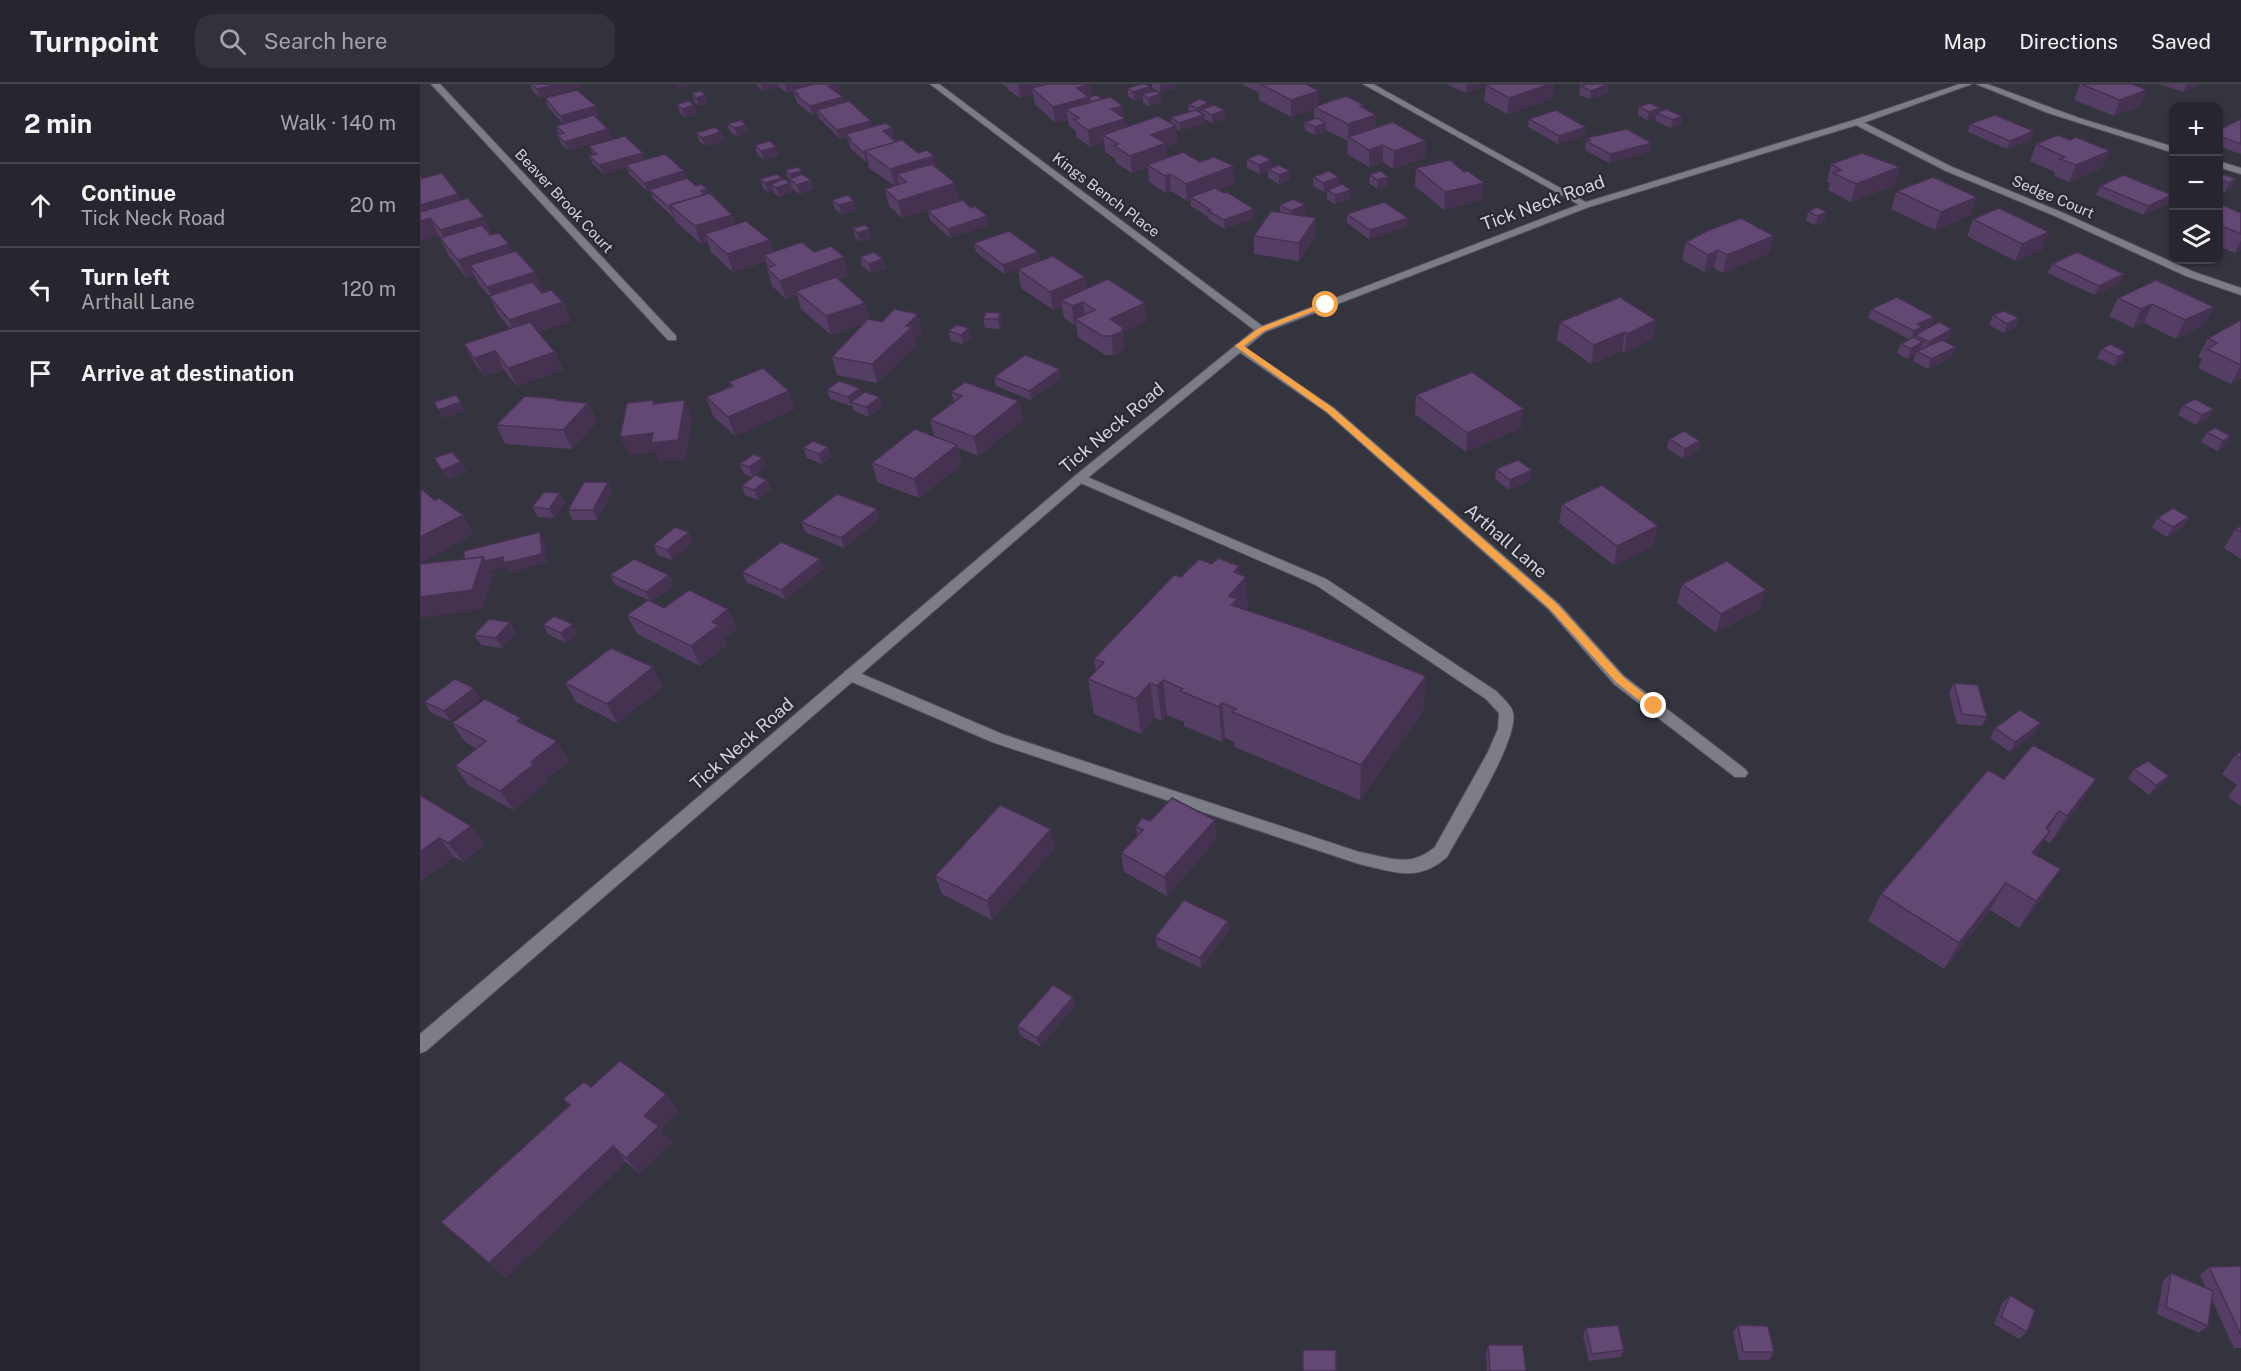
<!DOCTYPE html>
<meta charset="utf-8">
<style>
:root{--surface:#26272e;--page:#32333a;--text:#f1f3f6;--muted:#a4a5aa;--line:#42444a}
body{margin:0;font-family:"Public Sans",sans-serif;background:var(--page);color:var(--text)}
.controls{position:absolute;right:18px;top:18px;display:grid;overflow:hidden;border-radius:12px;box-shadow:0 2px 4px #0004}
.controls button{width:54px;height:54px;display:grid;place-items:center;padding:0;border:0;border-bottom:2px solid var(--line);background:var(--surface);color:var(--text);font:30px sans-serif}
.stop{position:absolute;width:18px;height:18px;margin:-14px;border:4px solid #f6a247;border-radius:50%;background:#fff}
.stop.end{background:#f6a247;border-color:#fff;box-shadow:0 2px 6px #0008}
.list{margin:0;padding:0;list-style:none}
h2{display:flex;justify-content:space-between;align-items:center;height:78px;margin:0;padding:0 24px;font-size:26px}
h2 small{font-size:20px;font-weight:400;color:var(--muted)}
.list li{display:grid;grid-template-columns:39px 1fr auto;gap:18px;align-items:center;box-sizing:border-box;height:84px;padding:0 24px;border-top:2px solid var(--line)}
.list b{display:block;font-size:22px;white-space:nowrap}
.list p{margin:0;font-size:20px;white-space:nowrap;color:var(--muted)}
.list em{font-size:20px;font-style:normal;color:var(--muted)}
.icon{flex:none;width:33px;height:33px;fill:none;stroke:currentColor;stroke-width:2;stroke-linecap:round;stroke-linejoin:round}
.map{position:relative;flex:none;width:1821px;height:1287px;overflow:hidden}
header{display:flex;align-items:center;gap:36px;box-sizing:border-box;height:84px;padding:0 30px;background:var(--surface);border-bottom:2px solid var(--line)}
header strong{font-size:28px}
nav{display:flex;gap:33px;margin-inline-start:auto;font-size:21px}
.search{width:420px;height:54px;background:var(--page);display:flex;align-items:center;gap:15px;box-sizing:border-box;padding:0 21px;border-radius:18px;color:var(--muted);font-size:22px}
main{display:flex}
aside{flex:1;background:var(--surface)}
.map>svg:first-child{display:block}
</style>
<header>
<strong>Turnpoint</strong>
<div class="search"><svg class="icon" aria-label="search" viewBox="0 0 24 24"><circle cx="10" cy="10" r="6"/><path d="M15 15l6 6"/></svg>Search here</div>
<nav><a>Map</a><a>Directions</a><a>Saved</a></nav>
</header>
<main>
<aside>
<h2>2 min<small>Walk · 140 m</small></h2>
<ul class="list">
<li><svg class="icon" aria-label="ahead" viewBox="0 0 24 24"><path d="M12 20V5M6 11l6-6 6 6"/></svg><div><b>Continue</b><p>Tick Neck Road</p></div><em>20 m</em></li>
<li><svg class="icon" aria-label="left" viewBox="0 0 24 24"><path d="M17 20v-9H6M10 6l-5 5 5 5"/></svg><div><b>Turn left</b><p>Arthall Lane</p></div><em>120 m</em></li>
<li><svg class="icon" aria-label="arrive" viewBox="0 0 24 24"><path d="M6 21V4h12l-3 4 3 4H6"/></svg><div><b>Arrive at destination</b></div></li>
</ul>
</aside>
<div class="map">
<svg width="1821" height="1287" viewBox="0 0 1821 1287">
<rect width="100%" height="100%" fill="#33343d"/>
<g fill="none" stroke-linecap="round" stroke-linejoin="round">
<g stroke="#52525b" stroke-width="2">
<g id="service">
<polygon points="1556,0 1567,0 1659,34 1754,63 1754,69 1628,29"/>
<polygon points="1798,77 1821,84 1821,90 1798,83"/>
<path d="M660 390 906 495 1076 607C1081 613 1092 621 1093 629 1099 656 1042 745 1027 773 997 799 975 788 939 780L572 658 425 595 423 591 425 587H435L582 650 939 768C968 773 990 785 1015 763L1068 668 1078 645 1079 629 1066 615 896 501 656 397 654 394Z"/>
</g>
</g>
<g stroke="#52525b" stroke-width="2">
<g id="minor">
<polygon points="11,0 20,0 256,252 256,256 248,256"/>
<polygon points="510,0 519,0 845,244 845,248 837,248"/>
<polygon points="943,0 953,0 1171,121 1163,123"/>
<polygon points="1437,35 1532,83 1641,128 1774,188 1821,204 1821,211 1766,192 1635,132 1526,87 1434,40 1433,38"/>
<polygon points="819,260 914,324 1139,520 1204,592 1325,685 1328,689 1325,693 1315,693 1194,600 1129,526 906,328 815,265 815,261"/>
</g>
</g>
<g stroke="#52525b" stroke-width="2">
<polygon id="tertiary" points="1540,0 1552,0 1440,40 1169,123 845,248 664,397 6,967 0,969 0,950 656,391 837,244 1163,119 1434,36"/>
</g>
<use href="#service" fill="#7d7d88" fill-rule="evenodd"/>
<use href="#minor" fill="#7d7d88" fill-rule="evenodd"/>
<use href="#tertiary" fill="#7d7d88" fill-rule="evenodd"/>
</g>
<g fill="#553e64">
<polygon points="110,0 160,0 161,3 120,14 112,6"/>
<polygon points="335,0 418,0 420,8 417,8 424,19 452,43 472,44 474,52 471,53 517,84 539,116 482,134 469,122 465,105 475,102 449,84 448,77 446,78 431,65 427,53 420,55 399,34 398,29 392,31 377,19 373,8 367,9 359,3 343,7"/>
<polygon points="582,0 671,0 672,12 703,22 706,43 751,40 751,33 769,28 768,21 789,18 789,22 805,26 805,35 792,39 785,35 785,39 760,47 756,45 757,59 746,63 747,74 815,100 798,106 834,125 834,134 805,145 789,136 788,133 771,122 771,116 767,117 751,107 746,109 729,98 728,83 712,89 696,79 695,74 685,68 684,58 670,63 656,53 656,47 649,42 648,36 635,39 615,20 613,10 600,14 588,6 588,4"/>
<polygon points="732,0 756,0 756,4 740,9 732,4"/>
<polygon points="821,0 888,0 899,21 944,21 944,24 956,44 1006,57 1005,74 973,85 963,78 949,83 927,70 928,57 906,46 906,48 895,51 885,46 884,38 894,35 894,25 871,33 839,16 839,9"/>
<polygon points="1026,0 1134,0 1133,15 1087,30 1064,17 1066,2 1046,9"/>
<polygon points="1160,0 1189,0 1188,9 1170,15 1159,11"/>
<polygon points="1660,0 1727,6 1720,22 1694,32 1654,16"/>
<polygon points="1739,0 1781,0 1763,8"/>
<polygon points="730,3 731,8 741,10 742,19 729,22 723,19 723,13 714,16 708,12 708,4"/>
<polygon points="272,9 288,19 279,22 274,18"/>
<polygon points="125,14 179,31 174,32 192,54 148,66 141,60 137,51 139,51 136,42 143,40 128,23"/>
<polygon points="257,20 274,21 277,30 265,33 260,29"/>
<polygon points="1219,23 1240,24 1240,28 1262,32 1261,40 1251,44 1235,37 1236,33 1227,36 1218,31"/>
<polygon points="1109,35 1166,43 1165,51 1138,60 1108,43"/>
<polygon points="1821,35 1821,70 1798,62 1798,46"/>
<polygon points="307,40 326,41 328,49 317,52 310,48"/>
<polygon points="1550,40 1611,56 1587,65 1548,48"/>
<polygon points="301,48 304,57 285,62 279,57 276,49"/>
<polygon points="1166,54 1230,67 1189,79 1165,66"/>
<polygon points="1616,60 1690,67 1682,84 1649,98 1634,92 1635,88 1610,77"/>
<polygon points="335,61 359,71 344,76 337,70"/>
<polygon points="169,62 226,76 267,95 276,102 288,109 315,140 350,156 353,168 394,168 429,191 419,195 445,219 449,235 502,248 495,256 496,262 457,299 417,291 412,273 445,239 411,251 381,225 377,211 366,215 352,202 347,184 348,184 346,177 313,188 291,168 288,158 281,160 256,138 254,133 253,133 233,115 230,107 228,108 209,90 207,83 183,90 173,80 169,72 173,71"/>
<polygon points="827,75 851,84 870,87 870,96 859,100 848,94 848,87 840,90 827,84"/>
<polygon points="1411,80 1475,101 1431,118 1408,106 1410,99 1407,98"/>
<polygon points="996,84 1062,116 1024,126 995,102"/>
<polygon points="365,86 382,87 383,91 391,96 393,105 380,110 372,104"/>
<polygon points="1798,89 1816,95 1811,104 1805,108 1798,106"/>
<polygon points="950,90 968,102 957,105 949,99"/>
<polygon points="0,91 2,94 38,110 41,116 72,151 93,168 123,206 120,207 122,209 143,218 151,237 118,248 135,268 143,286 97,302 84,286 64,292 54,278 44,260 90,245 78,230 69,212 58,199 54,191 47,194 29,172 19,152 0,157"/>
<polygon points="893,93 919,101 931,114 915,120 907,115 907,107 904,108 893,102"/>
<polygon points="362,94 363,96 370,99 372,108 359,113 353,108 353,106 348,108 343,104 340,95"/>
<polygon points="1680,102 1748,120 1723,131 1676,111"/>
<polygon points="1477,107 1551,131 1515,146 1471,125"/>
<polygon points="412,116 436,126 421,130 415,125"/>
<polygon points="1798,119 1821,129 1821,165 1815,169 1798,162"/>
<polygon points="860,121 885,130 881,131 896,151 879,177 834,170 834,152 860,128"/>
<polygon points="551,124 567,132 568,141 530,154 510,136 508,127"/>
<polygon points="1388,128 1407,128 1404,137 1395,141 1386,137"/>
<polygon points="927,130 987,143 949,155 927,139"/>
<polygon points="1553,135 1622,166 1595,177 1547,152"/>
<polygon points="433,144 452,154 439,158 435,153"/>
<polygon points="1354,152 1350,169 1303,189 1294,184 1284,188 1262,176 1266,158"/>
<polygon points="554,159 618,168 620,177 667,204 727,237 703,248 705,265 693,271 685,271 658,253 656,240 654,241 644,234 642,222 633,226 601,204 598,185 619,177 584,190 556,168"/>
<polygon points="440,173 463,175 466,184 451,189 442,182"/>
<polygon points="1632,180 1704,190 1700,199 1674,211 1628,189"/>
<polygon points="1698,214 1794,223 1784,241 1756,255 1724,239 1713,244 1689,232"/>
<polygon points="1451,225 1511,242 1500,247 1500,248 1529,254 1524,257 1532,273 1508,285 1493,277 1496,270 1488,275 1477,269 1481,260 1489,255 1448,234"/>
<polygon points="566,228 583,238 580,245 565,244 563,235"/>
<polygon points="1573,231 1599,234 1595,244 1584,249 1569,241"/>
<polygon points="1236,236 1233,255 1204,268 1202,267 1171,280 1137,256 1140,238"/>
<polygon points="1821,236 1821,294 1811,300 1778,284 1782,275 1778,273 1788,254"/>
<polygon points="528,247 551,254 543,260 531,257"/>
<polygon points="1690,260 1702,278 1694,282 1677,274 1682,265"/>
<polygon points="574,293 641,294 611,316 576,302"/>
<polygon points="309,298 369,307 375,325 315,352 293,332 286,313 311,303"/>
<polygon points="440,304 442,310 460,313 462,323 449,333 434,327 432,321 431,322 410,315 407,306"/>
<polygon points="531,308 599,317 603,336 558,372 538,364 542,380 499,414 457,398 452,379 514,352 510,336 534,318"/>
<polygon points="996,311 1101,344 1046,368 995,330"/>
<polygon points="139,315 139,317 168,319 177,338 152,365 85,360 76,341"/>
<polygon points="1763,321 1789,334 1776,341 1758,331"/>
<polygon points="1795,344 1806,362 1797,367 1781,358 1787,348"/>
<polygon points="1249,355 1280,357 1278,367 1263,375 1247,364"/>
<polygon points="408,363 411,373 402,380 387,374 383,364"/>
<polygon points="14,374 41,378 46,388 28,395"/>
<polygon points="343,374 346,383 335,391 347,396 351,405 338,416 325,411 322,402 333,393 324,390 320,380"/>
<polygon points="1076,385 1111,396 1089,406 1075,395"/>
<polygon points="188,398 192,408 177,436 153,436 148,426"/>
<polygon points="140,409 145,419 134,434 118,433 112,423"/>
<polygon points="1142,420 1234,461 1194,481 1139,439"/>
<polygon points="457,425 459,435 424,464 385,448 381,438"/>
<polygon points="1769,433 1763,443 1747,453 1732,444 1737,434"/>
<polygon points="1821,442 1821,475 1804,464 1815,445"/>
<polygon points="273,458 252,476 238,471 233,461"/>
<polygon points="400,475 404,485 365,515 326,498 322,488"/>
<polygon points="792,480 826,493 828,527 1006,592 1003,627 940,716 815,663 814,658 805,654 802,658 764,642 764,638 747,631 742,637 735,634 721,650 674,630 668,595 676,587 674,575 761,493"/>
<polygon points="190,491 249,491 254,501 231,517 244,524 308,525 317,544 304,554 307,560 280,582 217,550 207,531 228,516 195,501"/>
<polygon points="1262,500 1340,525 1296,549 1257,519"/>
<polygon points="123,541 158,550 146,559 128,550"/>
<polygon points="96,548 82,564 61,561 54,551"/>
<polygon points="145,599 243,603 197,639 156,618"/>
<polygon points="1534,599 1567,633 1562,642 1537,640 1529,609"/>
<polygon points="61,614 30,637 10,628 4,618"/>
<polygon points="101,634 105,641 149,677 125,696 127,699 93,726 48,701 35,682 57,665 45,658 32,639"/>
<polygon points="1621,639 1615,649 1590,668 1570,654 1575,644"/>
<polygon points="1821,667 1821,722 1808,713 1817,701 1802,690 1815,671"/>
<polygon points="1714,685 1749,692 1742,701 1729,711 1708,695"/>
<polygon points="1584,695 1659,722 1630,759 1624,756 1616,771 1623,812 1599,844 1570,826 1524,885 1448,837 1461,810"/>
<polygon points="0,711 51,742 65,761 43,778 34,773 0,798"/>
<polygon points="730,737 797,755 747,812 704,788 701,769 717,752 716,742"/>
<polygon points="635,764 572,836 522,810 515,792"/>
<polygon points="808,837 809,846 781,884 737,863 735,853"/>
<polygon points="653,913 655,922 620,963 600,951 597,942"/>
<polygon points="171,1003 246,1010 259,1028 241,1045 252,1059 219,1090 206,1078 86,1194 21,1138 149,1021 143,1015"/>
<polygon points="1821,1182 1821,1264 1814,1264 1792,1216 1788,1242 1779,1249 1737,1230 1743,1197 1751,1189 1786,1204 1780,1191 1789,1183"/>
<polygon points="1590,1211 1607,1248 1599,1255 1574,1240 1583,1218"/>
<polygon points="1318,1241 1354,1268 1349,1276 1319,1276 1313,1248"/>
<polygon points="1166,1244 1204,1266 1201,1273 1169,1277 1163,1252"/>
<polygon points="1068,1261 1106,1287 1067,1287 1066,1269"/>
</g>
<g fill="#453251">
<polygon points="138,0 160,0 161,3 120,14 117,5"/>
<polygon points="256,0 270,0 271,1 258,5"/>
<polygon points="341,0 359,0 359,3 343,7"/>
<polygon points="365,0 399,0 373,6 373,8 367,9"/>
<polygon points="415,0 418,0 420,8 410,10 408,2"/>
<polygon points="598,0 628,0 612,4 613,10 600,14"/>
<polygon points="671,0 673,16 672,29 646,25 648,36 635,39 633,23 657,4"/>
<polygon points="742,0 756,0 756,4 740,9 740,1"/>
<polygon points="883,0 888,0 888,10 899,7 899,23 894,23 894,25 871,33 871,16"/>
<polygon points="1046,0 1071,0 1066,1 1066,2 1046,9"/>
<polygon points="1130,0 1134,0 1133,15 1087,30 1089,14"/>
<polygon points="1189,0 1188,9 1170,15 1171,7"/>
<polygon points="1767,0 1781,0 1763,8"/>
<polygon points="730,3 731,11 722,10 723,13 714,16 713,8"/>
<polygon points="1727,6 1720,22 1694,32 1700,16"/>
<polygon points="741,10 742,19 729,22 728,14"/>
<polygon points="285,11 288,19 279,22 276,14"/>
<polygon points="423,13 425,22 397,26 398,29 392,31 390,22"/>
<polygon points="789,18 789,26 781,25 782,31 779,32 778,24"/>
<polygon points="274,21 277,30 265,33 262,25"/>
<polygon points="944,21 944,35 956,31 956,47 928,53 928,40 940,22"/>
<polygon points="176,22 179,31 144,40 140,32"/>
<polygon points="703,22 707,52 683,51 684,58 670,63 668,46 691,25"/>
<polygon points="1240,24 1239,30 1237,29 1236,33 1227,36 1229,28"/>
<polygon points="805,26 805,35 792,39 792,31"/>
<polygon points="784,31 785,39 760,47 759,39"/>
<polygon points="1262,32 1261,40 1251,44 1253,36"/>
<polygon points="451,37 453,45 426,50 427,53 420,55 417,46"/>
<polygon points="906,39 906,48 895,51 895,43"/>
<polygon points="326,41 328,49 317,52 315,44"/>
<polygon points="756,42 757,59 746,63 747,76 727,81 728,83 712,89 710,72 731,51"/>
<polygon points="1166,43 1165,51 1138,60 1139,52"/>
<polygon points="472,44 474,52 465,55 463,47"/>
<polygon points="188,45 192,54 148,66 144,58"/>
<polygon points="1614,47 1611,56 1587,65 1590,57"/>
<polygon points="301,48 304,57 285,62 282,54"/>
<polygon points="1006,57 1005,74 973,85 974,67"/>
<polygon points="1232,59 1230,67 1189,79 1190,70"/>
<polygon points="963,61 963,78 949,83 949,66"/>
<polygon points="356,63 359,71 344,76 341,67"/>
<polygon points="1690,67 1682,84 1649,98 1656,81"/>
<polygon points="223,69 226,77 206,81 207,83 183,90 179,81"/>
<polygon points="444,69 446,69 448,77 446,78"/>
<polygon points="514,72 518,89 477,90 479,100 475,102 470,85"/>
<polygon points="851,76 851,85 848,85 848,87 840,90 839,81"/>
<polygon points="814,82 815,100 773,115 770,113 771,116 767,117 766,100"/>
<polygon points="1480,83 1475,101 1431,118 1436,100"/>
<polygon points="264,87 267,96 228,108 224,99"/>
<polygon points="382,87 385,95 372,97 370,90"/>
<polygon points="870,87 870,96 859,100 859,91"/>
<polygon points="750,90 751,107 746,109 745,92"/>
<polygon points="919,93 919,102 904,108 903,99"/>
<polygon points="968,93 968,102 957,105 957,96"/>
<polygon points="362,94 364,101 370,99 372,108 359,113 356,104 351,100 353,106 348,108 345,99"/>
<polygon points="1816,95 1811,104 1805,108 1809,99"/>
<polygon points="391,96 393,105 380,110 377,101"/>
<polygon points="535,99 539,116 482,134 478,117"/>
<polygon points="1064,99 1062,116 1024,126 1025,108"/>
<polygon points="287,105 290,114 281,107"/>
<polygon points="931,106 931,114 915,120 915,111"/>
<polygon points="38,110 46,127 10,134 19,152 0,157 0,137 6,135 0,124 0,121"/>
<polygon points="1752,111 1748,120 1723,131 1728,122"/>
<polygon points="1557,113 1551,131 1515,146 1521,128"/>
<polygon points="434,117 436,126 421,130 419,121"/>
<polygon points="885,121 885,130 872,136 871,127"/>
<polygon points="250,124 251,124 254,133 253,133"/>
<polygon points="834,125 834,134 805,145 804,136"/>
<polygon points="1407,128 1404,137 1395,141 1398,132"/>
<polygon points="312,131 318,148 285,150 288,158 281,160 275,142"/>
<polygon points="567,132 568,141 530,154 528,145"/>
<polygon points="64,133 72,151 29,164 20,146"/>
<polygon points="896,134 896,151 879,177 879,159"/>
<polygon points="988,134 987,143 949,155 950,146"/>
<polygon points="450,145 452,154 439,158 437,149"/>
<polygon points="1629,148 1622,166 1595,177 1602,160"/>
<polygon points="1354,152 1350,169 1303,189 1307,171"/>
<polygon points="350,156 355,174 344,171 346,177 313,188 307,170"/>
<polygon points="1821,156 1821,165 1815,169"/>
<polygon points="89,160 97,178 50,181 54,191 47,194 38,176"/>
<polygon points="1298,166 1294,184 1284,188 1288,171"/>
<polygon points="618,168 620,177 584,190 583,181"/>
<polygon points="424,173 429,191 379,210 376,207 377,211 366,215 360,197"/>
<polygon points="463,175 466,184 451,189 449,180"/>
<polygon points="115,188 123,206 76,221 67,203"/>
<polygon points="1704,190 1700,199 1674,211 1679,202"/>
<polygon points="665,193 668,211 641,216 642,222 633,226 630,208"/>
<polygon points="143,218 151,237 98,254 89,236"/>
<polygon points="663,218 665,236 655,235 656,240 654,241 652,222"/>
<polygon points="445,219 449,237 411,251 406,232"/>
<polygon points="725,219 727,237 703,248 705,265 693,271 690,235"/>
<polygon points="1732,220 1724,239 1713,244 1721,225"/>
<polygon points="1794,223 1784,241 1756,255 1765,236"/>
<polygon points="581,229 583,238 580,245 578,235"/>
<polygon points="498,230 502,248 495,256 496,262 457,299 452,280 486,242"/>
<polygon points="1514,233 1511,242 1500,247 1498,253 1495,251 1494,255 1491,256 1497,240"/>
<polygon points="1599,234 1595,244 1584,249 1587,240"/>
<polygon points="1236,236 1233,255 1204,268 1207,250"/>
<polygon points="549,244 551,254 543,260 541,251"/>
<polygon points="1532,245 1529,254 1505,267 1509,258"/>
<polygon points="1205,248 1202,267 1171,280 1174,261"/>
<polygon points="1503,258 1499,268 1497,267 1496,270 1488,275 1491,265"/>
<polygon points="1536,263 1532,273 1508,285 1511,275"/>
<polygon points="75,267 84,286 64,292 54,274"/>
<polygon points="135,268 143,286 97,302 88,284"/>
<polygon points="1706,268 1702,278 1694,282 1698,273"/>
<polygon points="1821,281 1821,293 1811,300"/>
<polygon points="640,285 641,294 611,316 609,307"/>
<polygon points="440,304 443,314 431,318 432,321 431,322 428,313"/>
<polygon points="369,307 375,325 315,352 308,333"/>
<polygon points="460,313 462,323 449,333 446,323"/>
<polygon points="265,316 273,335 266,375 239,378 235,368 209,372 200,353"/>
<polygon points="599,317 603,336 558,372 554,353"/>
<polygon points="41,318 46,327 24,335 18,326"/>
<polygon points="168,319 177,338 152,365 143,346"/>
<polygon points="1104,325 1101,344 1046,368 1047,349"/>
<polygon points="1794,325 1789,334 1776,341 1782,331"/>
<polygon points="1811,352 1806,362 1797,367 1803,357"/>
<polygon points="1280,357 1278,367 1263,375 1265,365"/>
<polygon points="537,361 542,380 499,414 494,395"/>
<polygon points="408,363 411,373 402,380 399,370"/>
<polygon points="343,374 346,383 333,393 329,383"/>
<polygon points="41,378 46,388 28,395 22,386"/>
<polygon points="1112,386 1111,396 1089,406 1090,396"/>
<polygon points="347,396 351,405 338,416 334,406"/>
<polygon points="188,398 192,408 177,436 173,426"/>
<polygon points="140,409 145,419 134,434 129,425"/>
<polygon points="457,425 459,435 424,464 421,454"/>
<polygon points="43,431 54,450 2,478 0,475 0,453"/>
<polygon points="1769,433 1763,443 1747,453 1753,443"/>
<polygon points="1238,442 1234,461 1194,481 1197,462"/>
<polygon points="120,448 125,458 127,479 89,489 86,483 71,487 74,492 63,525 0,534 0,513 63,473"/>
<polygon points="269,448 273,458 252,476 247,466"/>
<polygon points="400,475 404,485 365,515 361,506"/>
<polygon points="819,482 820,500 826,493 828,528 820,550 809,512 814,488"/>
<polygon points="249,491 254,501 231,518 226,508"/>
<polygon points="1346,506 1340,525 1296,549 1301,530"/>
<polygon points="308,525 317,544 304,554 307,560 280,582 271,562 292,538"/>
<polygon points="90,538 96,548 82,564 76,554"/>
<polygon points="153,540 158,550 146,559 141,549"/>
<polygon points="233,583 243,603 197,639 187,620"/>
<polygon points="1006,592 1003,627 940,716 941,681"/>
<polygon points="743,596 747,631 742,637 737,602"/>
<polygon points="730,599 735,634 721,650 716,615"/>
<polygon points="54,604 61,614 30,637 24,627"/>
<polygon points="802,619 805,654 802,658 799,623"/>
<polygon points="101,634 113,653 97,637"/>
<polygon points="1621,639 1615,649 1590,668 1595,658"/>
<polygon points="137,657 149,677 125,696 127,699 93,726 80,707 111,678"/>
<polygon points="1749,692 1742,701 1729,711 1736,701"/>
<polygon points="1676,695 1659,722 1630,759 1647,732"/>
<polygon points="1639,727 1622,755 1626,744"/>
<polygon points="795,736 797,755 747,812 744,793"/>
<polygon points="51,742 65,761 43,778 28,759"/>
<polygon points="631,745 635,764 572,836 567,817"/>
<polygon points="1630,747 1614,774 1612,769"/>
<polygon points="19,754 34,773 0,798 0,768"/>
<polygon points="1641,785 1623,812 1599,844 1616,817"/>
<polygon points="1586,799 1570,826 1524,885 1539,859"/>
<polygon points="808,837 809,846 781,884 780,874"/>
<polygon points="653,913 655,922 620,963 617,954"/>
<polygon points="246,1010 259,1028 241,1045 252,1059 219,1090 206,1074 224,1032"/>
<polygon points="193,1062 206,1078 86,1194 69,1179"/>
</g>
<g fill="#634874" stroke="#453251" stroke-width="1.5">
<polygon points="111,0 138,0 117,5"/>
<polygon points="394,0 415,0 408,2 423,13 390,22 375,10 378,10 373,6"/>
<polygon points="627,0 670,0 657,4 669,13 633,23 612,4"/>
<polygon points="721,0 726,0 730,3 713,8 708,4"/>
<polygon points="840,0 886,0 899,7 871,16"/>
<polygon points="1068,0 1130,0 1089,14 1066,1"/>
<polygon points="1167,0 1189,0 1171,7 1161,2"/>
<polygon points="1661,0 1712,0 1727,6 1700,16"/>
<polygon points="157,6 176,22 140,32 125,14"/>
<polygon points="281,7 285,11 276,14 272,9"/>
<polygon points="735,7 741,10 728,14 722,10"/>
<polygon points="676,11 682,15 670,18 670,13"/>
<polygon points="926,12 944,21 940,22 956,31 928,40 894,23"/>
<polygon points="690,13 703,22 691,25 705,35 668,46 654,36 659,34 646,25"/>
<polygon points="779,15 789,18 778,24 768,21"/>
<polygon points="269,17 274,21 262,25 257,20"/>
<polygon points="429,17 451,37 417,46 397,26"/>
<polygon points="1230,19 1240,24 1229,28 1219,23"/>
<polygon points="794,21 805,26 792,31 781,25"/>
<polygon points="1246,25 1262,32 1253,36 1237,29"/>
<polygon points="776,26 784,31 759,39 751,33"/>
<polygon points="1136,26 1166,43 1139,52 1109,35"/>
<polygon points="174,31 188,45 144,58 137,51 144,49 136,42"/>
<polygon points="1575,31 1614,47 1590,57 1550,40"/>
<polygon points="738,32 756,42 731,51 746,59 710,72 694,62 698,60 683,51"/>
<polygon points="897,34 906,39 895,43 884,38"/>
<polygon points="1821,35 1821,60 1798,52 1798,46"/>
<polygon points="321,36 326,41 315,44 307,40"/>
<polygon points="973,38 1006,57 974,67 963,61 949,66 928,53"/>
<polygon points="466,39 472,44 463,47 476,58 445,67 446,69 444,69 429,56 431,55 426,50"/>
<polygon points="295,43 301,48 282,54 276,49"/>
<polygon points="1207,45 1232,59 1190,70 1166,57 1170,56 1166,54"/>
<polygon points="1638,51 1650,56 1656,53 1690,67 1656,81 1640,75 1645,73 1616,60"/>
<polygon points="205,52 223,69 179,81 169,72 177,70 169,62"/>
<polygon points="482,56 498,69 507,66 514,72 470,85 445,67"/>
<polygon points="350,57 356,63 341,67 335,61"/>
<polygon points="763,68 780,78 794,73 814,82 766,100 750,90 745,92 727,81"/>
<polygon points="1442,69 1480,83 1436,100 1413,89 1421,86 1411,80"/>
<polygon points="245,70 264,87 224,99 206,81"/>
<polygon points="839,70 851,76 839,81 827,75"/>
<polygon points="1030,76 1044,88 1048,87 1064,99 1025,108 996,84"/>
<polygon points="512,80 535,99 478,117 465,105 486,98 477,90"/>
<polygon points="859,81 870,87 859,91 848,85"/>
<polygon points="378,83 382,87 370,90 365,86"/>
<polygon points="909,87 919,93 903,99 893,93"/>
<polygon points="961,87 968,93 957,96 950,90"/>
<polygon points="22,89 38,110 0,121 0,95"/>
<polygon points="1798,89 1799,89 1816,95 1809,99 1798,95"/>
<polygon points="357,90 362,94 345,99 340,95"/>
<polygon points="382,90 391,96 377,101 369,95"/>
<polygon points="1704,91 1752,111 1728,122 1680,102"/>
<polygon points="1513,93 1557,113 1521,128 1477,107"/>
<polygon points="267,94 276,102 281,100 287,105 281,107 285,110 250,121 251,124 250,124 229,106"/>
<polygon points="364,95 370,99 356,104 351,100"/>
<polygon points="922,100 931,106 915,111 907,106"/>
<polygon points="795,104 804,109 807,108 834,125 804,136 788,127 791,126 770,113"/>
<polygon points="290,109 312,131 275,142 250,121"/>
<polygon points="428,111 434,117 419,121 412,116"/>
<polygon points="48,114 64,133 20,146 10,134 0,137 0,128"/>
<polygon points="873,115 885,121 871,127 860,121"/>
<polygon points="543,116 551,124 555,122 567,132 528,145 508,127"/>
<polygon points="964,118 988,134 950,146 927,130"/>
<polygon points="1798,119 1821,129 1821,150 1798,140"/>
<polygon points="1397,123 1407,128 1398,132 1388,128"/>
<polygon points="1579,124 1629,148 1602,160 1553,135"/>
<polygon points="851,127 896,134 879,159 834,152"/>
<polygon points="1321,134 1354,152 1307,171 1298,166 1288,171 1266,158 1287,147"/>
<polygon points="326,137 350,156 307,170 285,150"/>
<polygon points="62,141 70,151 79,149 89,160 38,176 20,154"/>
<polygon points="445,141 450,145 437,149 433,144"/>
<polygon points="589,147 618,168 583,181 554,159"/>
<polygon points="382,158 394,168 411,162 424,173 360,197 347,184 355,181 344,171"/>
<polygon points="96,167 115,188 67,203 50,181"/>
<polygon points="454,168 463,175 449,180 440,173"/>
<polygon points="1657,168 1704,190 1679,202 1632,180"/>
<polygon points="633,172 665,193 630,208 598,185"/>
<polygon points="416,193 445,219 406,232 376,207"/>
<polygon points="688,195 725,219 690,235 702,243 703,247 691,252 682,252 655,235 675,226 663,218 652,222 641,216"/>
<polygon points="1736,196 1794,223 1765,236 1732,220 1721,225 1698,214"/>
<polygon points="112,198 122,209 131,206 143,218 89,236 69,212"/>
<polygon points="1200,213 1236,236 1207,250 1205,248 1174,261 1140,238"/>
<polygon points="1477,213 1514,233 1497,240 1502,243 1494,247 1451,225"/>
<polygon points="474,225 498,230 486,242 492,243 452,280 412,273 448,235 462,238"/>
<polygon points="1584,227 1599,234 1587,240 1573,231"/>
<polygon points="566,228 581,229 578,235 563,235"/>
<polygon points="1821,236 1821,281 1787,265 1797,259 1788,254"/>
<polygon points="110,238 135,268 88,284 75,267 54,274 44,260"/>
<polygon points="1519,238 1532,245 1509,258 1495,251"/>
<polygon points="537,241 549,244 541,251 528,247"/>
<polygon points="1493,253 1503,258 1491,265 1481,260"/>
<polygon points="1522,256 1536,263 1511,275 1497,267"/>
<polygon points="1690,260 1706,268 1698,273 1682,265"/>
<polygon points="605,271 640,285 609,307 574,293"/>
<polygon points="343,284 369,307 308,333 286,313 313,302 309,298"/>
<polygon points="1052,288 1104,325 1047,349 996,311"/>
<polygon points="419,297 440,304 428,313 407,306"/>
<polygon points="545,298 599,317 554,353 510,336 542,312 531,308"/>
<polygon points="445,308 460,313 446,323 431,318"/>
<polygon points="36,311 41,318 18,326 14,318"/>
<polygon points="105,312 139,315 137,316 168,319 143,346 76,341"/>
<polygon points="1775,315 1794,325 1782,331 1763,321"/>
<polygon points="234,316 233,320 265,316 258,356 231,359 233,349 200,353 207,319"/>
<polygon points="1795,344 1811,352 1803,357 1787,348"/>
<polygon points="495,345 537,361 494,395 452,379"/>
<polygon points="1264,347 1280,357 1265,365 1249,355"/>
<polygon points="393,357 408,363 399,370 383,364"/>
<polygon points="32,368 41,378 22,386 14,374"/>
<polygon points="334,370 343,374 329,383 320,380"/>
<polygon points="1098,376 1112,386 1090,396 1076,385"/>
<polygon points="335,391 347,396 334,406 322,402"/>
<polygon points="164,398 188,398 173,426 148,426"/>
<polygon points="1182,401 1238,442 1197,462 1142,420"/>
<polygon points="1,405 15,416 19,414 43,431 0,453"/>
<polygon points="124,408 140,409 129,425 112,423"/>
<polygon points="417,410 457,425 421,454 381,438"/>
<polygon points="1753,424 1769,433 1753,443 1737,434"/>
<polygon points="1821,442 1821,448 1815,445"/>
<polygon points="255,443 269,448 247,466 233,461"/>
<polygon points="120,448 122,470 84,479 83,473 65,477 63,473 44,475 44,467"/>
<polygon points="361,458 400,475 361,506 322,488"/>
<polygon points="63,473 52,506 0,513 0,480"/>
<polygon points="798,474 819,482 814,488 826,493 809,512 818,515 811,521 883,545 1006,592 941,681 812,628 816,625 802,619 799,623 760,607 763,605 743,596 737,602 730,599 716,615 668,595 684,578 674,575 754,491 761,493 779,475 792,480"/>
<polygon points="214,475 249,491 226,508 190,491"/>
<polygon points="1307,477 1346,506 1301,530 1262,500"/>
<polygon points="269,506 308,525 292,538 299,541 271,562 207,531 228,516 244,524"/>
<polygon points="134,532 153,540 141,549 123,541"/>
<polygon points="69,535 90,538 76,554 54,551"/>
<polygon points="191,564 233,583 187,620 145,599"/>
<polygon points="35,595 54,604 24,627 4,618"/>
<polygon points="1534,599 1558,601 1567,633 1542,630"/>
<polygon points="65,615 101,634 97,637 137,657 111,678 114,680 80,707 35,682 66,657 32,639"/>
<polygon points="1600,626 1621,639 1595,658 1575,644"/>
<polygon points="1613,661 1676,695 1647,732 1639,727 1626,744 1630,747 1612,769 1641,785 1616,817 1586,799 1539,859 1461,810 1568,686 1584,695"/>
<polygon points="1821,667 1821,675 1815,671"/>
<polygon points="1728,677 1749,692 1736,701 1714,685"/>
<polygon points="0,711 51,742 28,759 19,754 0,768"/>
<polygon points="752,714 795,736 744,793 701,769 723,746 716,742 722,734 730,737"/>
<polygon points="580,721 631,745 567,817 515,792"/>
<polygon points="764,816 808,837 780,874 735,853"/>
<polygon points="633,901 653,913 617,954 597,942"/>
<polygon points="200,977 246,1010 224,1032 239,1042 206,1074 193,1062 69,1179 21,1138 150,1021 143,1015 164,998 171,1003"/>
<polygon points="1821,1182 1821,1251 1789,1183"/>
<polygon points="1751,1189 1793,1207 1788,1242 1746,1223"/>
<polygon points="1590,1211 1615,1226 1607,1248 1581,1233"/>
<polygon points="1198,1241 1204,1266 1172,1270 1166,1244"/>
<polygon points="1318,1241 1348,1242 1354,1268 1323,1268"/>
<polygon points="1068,1261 1103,1261 1106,1287 1070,1287"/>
<rect x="883" y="1266" width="33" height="21"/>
</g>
<polygon fill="#f6a247" points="904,219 909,221 844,247 824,262 913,324 1137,520 1203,593 1237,620 1237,625 1230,625 1196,598 1130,525 907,328 815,262 839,244"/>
<g text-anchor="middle" stroke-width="4.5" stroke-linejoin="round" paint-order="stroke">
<g font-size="15" fill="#d3d3da" stroke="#292a33">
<text transform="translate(686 111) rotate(37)" y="5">Kings Bench Place</text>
<text transform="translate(1633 113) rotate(23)" y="5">Sedge Court</text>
<text transform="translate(144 117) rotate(47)" y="5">Beaver Brook Court</text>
</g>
<g font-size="18" fill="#d3d3da" stroke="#292a33">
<text transform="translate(1123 119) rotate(-20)" y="6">Tick Neck Road</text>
<text transform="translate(692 344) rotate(-40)" y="6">Tick Neck Road</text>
<text transform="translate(1086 457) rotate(41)" y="6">Arthall Lane</text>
<text transform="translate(322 660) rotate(-41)" y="6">Tick Neck Road</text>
</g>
</g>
</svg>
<div class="controls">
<button>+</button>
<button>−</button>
<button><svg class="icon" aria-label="layers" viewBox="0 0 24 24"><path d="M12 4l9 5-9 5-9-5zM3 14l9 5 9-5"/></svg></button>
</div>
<div class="stop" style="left:906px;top:221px"></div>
<div class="stop end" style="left:1234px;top:622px"></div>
</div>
</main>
